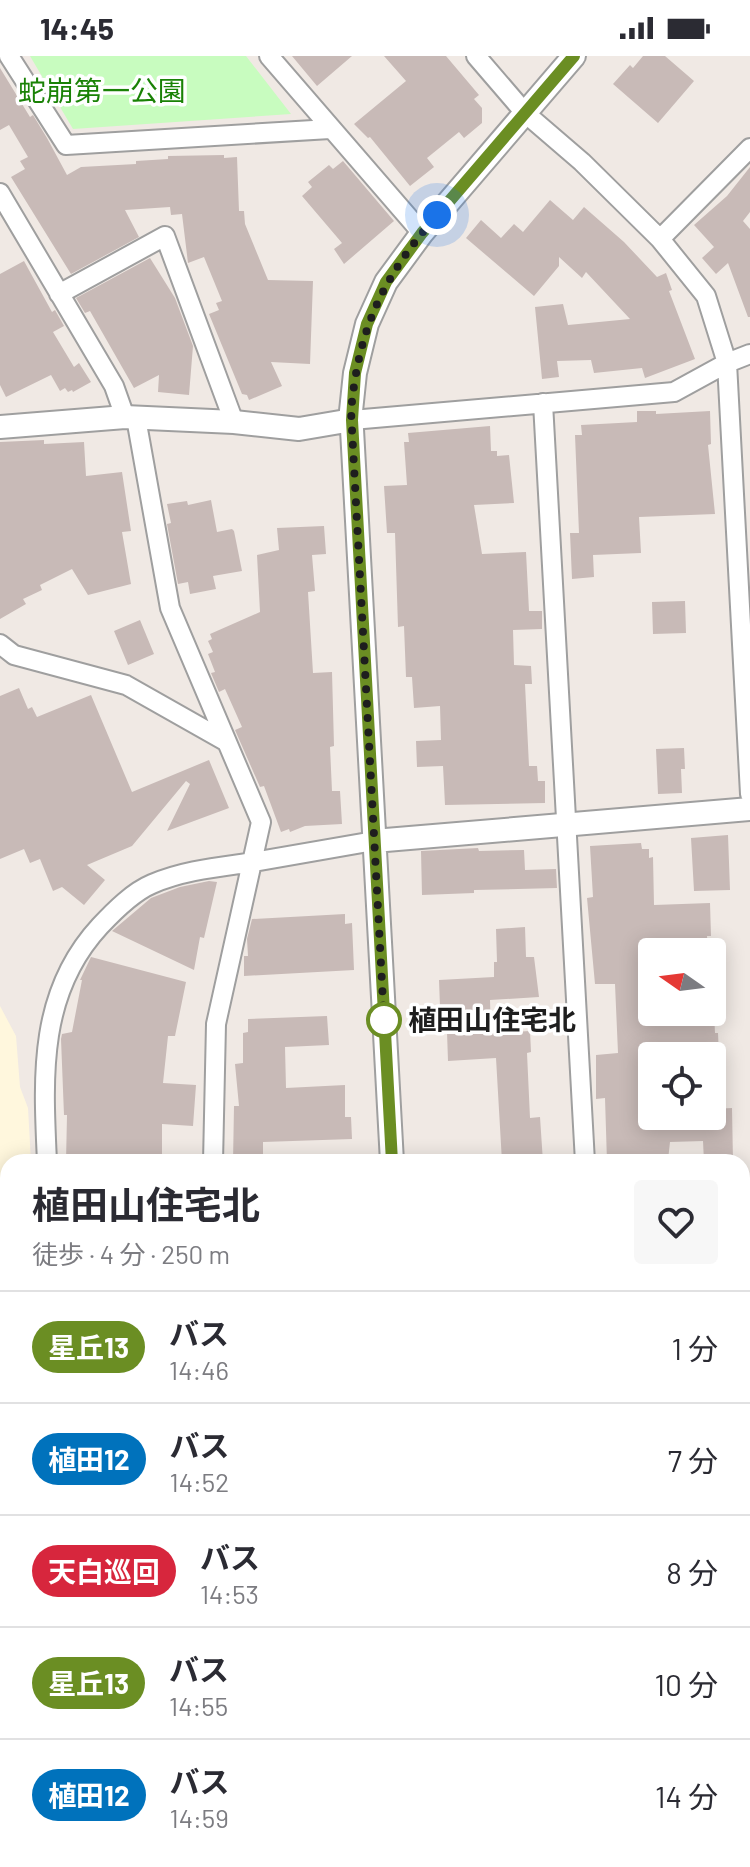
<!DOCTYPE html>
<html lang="ja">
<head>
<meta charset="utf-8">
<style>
	:root { --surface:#fff; --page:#f7f7f7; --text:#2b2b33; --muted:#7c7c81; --line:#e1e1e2 }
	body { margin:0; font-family:Barlow,"Noto Sans JP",sans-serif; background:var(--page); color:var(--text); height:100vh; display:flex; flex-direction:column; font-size:30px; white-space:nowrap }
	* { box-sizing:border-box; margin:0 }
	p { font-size:26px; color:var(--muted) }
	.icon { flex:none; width:44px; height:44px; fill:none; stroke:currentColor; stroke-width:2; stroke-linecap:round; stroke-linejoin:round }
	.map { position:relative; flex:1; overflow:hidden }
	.drawer { position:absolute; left:0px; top:1098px; width:750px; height:714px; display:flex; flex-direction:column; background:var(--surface); border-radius:24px 24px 0 0; box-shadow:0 4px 20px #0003 }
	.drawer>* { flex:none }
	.badge { padding:0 16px; border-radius:26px; font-size:28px; line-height:52px }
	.needle { width:52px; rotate:284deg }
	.fabs { position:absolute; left:638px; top:882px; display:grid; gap:16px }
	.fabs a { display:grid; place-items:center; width:88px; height:88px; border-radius:8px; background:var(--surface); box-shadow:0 4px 20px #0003; font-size:40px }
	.you { position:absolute; width:40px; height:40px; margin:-20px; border:6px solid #fff; border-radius:50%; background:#1a73e8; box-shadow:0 0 0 12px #1a73e833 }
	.map>.badge { position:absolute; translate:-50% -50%; box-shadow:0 0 0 4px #fff }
	.round { display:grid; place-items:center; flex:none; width:84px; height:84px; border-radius:8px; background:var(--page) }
	.summary { display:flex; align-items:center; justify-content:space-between; height:136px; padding:0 32px }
	h1 { font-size:38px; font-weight:700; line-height:60px }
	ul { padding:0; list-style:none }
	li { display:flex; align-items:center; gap:24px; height:112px; padding:0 32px; border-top:2px solid var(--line) }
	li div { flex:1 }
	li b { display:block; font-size:30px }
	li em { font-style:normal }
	li .badge { min-width:88px; font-weight:700; text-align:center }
	.status { display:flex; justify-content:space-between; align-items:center; height:56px; padding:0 40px; background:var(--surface); direction:ltr }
	.status svg { height:22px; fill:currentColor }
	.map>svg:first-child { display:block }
	.education { fill:#fff7dd }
	.park { fill:#c8fcbf }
	.building { fill:#c8bab7 }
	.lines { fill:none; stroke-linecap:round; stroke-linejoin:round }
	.minor-casing { stroke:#9f9f9f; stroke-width:22 }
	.tertiary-casing { stroke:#9f9f9f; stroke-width:26 }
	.minor { stroke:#fff; stroke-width:18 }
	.tertiary { stroke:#fff; stroke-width:22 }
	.line-casing { stroke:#fff; stroke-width:18 }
	.line { stroke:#6b8e23; stroke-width:12 }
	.walk { stroke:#1e1e1e; stroke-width:8; stroke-dasharray:0 14.4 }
	.stop-dot { fill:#fff; stroke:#6b8e23; stroke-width:4 }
	.labels { text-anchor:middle; stroke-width:7; stroke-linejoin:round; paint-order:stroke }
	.park-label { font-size:28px; fill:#1a8206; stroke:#fff }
	.stop-label { font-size:28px; font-weight:bold; fill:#1e1e1e; stroke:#fff; text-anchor:start }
</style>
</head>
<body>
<div class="status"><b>14:45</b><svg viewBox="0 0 49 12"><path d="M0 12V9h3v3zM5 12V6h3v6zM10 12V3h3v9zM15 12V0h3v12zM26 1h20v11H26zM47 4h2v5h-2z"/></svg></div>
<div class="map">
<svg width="750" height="1811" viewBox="0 0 750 1811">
	<rect width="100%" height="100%" fill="#f0e9e4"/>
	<path class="education" d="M0,950l16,30 4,51 8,21 3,54h-23v106l-8,4z"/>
	<path class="park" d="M30,0h216l45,58 -218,15z
		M8,1249v215l-7,10 -1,-220z"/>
	<path class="building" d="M292,0h60l-35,30z
		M384,0h62l33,39 -5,4 8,9v15l-18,15 -5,-6 -32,26 7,9 -24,19 -40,-49 -2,1 -14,-14 52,-43z
		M643,0h22l29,25 -36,42 -45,-39 17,-19 3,3z
		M0,12l30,49 3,-2 14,23 20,37 14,-8 55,-3v-3l32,-2v-3l56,-1v3l13,-1 2,54h5l1,13 23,56 45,1 -3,83 -39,-2 11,24 -33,14 -2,-5 -5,-1 -33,-80 10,-4 -3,-7 6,-2 -18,-44 -16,6 -6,-49 -11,1 -1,-8 -45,3 14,27 -68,37 -60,-97 14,-8 -5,-8 8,-4 -19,-32 -9,5z
		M343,105l51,60 -50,43 -10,-15 8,-6 -40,-47 10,-9 -4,-5 21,-17 4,4z
		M750,111v45l-7,9 7,8v88h-2l-20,-54 -12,11 -14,-16 12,-11 -20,-22 33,-29z
		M550,144l23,20 11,-13 40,35 33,35 9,-4 6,17 -3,1 26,68 -50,19 -3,-10 -48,5 -3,-13 -34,1 2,16 -17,2 -7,-72 28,-3 5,21 62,-6 -44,-47 -4,6 -23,-21v9l-25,30 -68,-58 15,-18 20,18 13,-14 9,8z
		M150,202l25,40 18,48 -4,49 -31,-3 1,-17 -25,13 -44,-77 -5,2 -9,-15z
		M24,205l28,51 3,-2 9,16 -11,6 21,35 5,-4 12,19 -18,10 -1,-2 -4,2 -3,-4 -5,3 -9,-16 -45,22 -6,-12v-111z
		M637,355h19v3l54,-3 1,33 -3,1 7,69 -76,3 2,36 -48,2 1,22 -22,2 -2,-46h9l-4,-98h7l-1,-10 56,-3z
		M490,370l1,25h6v5l12,-1 5,48 -40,2 8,49 44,-2 3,59h13v18l-29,1 1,35 17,1 1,18h-7l4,82h8l1,15h7v22l-100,2 -2,-39 -26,1 -1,-26 25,-1 -1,-34 -26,2 -2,-31h-6l-2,-51 -6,1 -3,-94h-8l-3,-47 23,-1 -3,-43h5l-1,-9z
		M44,384v4l40,-2 2,34 36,-4 9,59 -9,1 9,52 -43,11 -16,-26 -32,16 2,5 -19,9 3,5 -26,15v-177z
		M211,444l6,32 15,-3 2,2 8,40 -29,5 3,13 -26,5 -2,-12 -10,2 -11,-60 4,-1 -4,-19 20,-3 1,4z
		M324,470l2,28 -14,1 3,36 -7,1 5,81 19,-1 2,74 -4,1 2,44h8l2,33 -37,2 -15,6 -1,-3 -8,3 -17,-46 -4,1 -25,-57 7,-3 -17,-38 -6,3 -8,-19 4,-1 -7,-18 5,-2 -5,-11 4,-2 -2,-5 50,-22 -3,-57 22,-5 -2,-22z
		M685,545l1,32 -33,1 -1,-32z
		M140,564l14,34 -26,11 -14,-34z
		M19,632l9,21 4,-2 5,10 54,-22 41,97 77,-32 20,48 -62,23 23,-47 -4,-3 -54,65 -45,19 18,15 -21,25 -22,-18 -9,4 -13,-32 -10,4 -6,-14 -24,10v-163z
		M684,692l1,21h-4l1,24 -24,1 -2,-45z
		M728,779l2,55 -36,1 -3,-53z
		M641,787l1,6h7v9l4,-1 1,48 56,-2 1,33h-4l1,16h-56v60h62l1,21h3l1,23h-67v60h60v-7l20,-1 1,54h-29l-1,-21 -33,1 -2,18 -61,2 -2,-64 -9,1v-44l22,-2 -3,-69h-20l-8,-86 6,-1 -3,-51z
		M478,792l1,3 45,-1 1,20 31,-1 1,19 -83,2v3l-52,2 -1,-44z
		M209,825l8,1 -13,56 -4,-1 -6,33 -82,-39 39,-33 29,-11z
		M345,858v10l7,-1 2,47 -110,6v-20h4l-1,-17 5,-20z
		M525,871l1,30h8l5,40 -49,3 1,33 39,-2 1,21 -4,1 3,65 10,-1 3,45h-41l-6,-104 -48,3 -1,-29 -6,1 -2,-53 55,-3v-15h3l-1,-33z
		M91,901l95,25 -11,54h-7l-5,47 33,2 -3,41 -31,-2v33h-39v5h-57l1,-47h-3l-3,-76 1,-5 10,-2 10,-52h-2z
		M327,960l2,29 -44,2 1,41 59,-3v32h6l1,22 -89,3v15h-4v5h-26l1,-56h5l-4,-42 8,-1v-30l5,-1v-13z"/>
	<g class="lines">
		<g class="minor-casing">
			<path id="minor" d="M9,0l57,89 264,-16
				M269,0l153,177
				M476,0l49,57 57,49 78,77 46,57 21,67 23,431
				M0,137l114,193 11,31
				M660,183l90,-91
				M59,238l106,-58 69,186
				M543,347l42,759
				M136,362l34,190 91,214 -45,202 -3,138
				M352,364l322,-28 53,-29 23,-9
				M0,588l14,11 112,30 99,56
				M47,1106c-4,-86 -9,-169 53,-236 15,-16 33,-34 52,-42 32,-14 68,-17 102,-22 40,-7 80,-14 120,-21
				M742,1160l8,-1
				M0,1241l8,-5
				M0,1491l8,-6
				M742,1500h8
				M742,1649h8
				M0,1691l8,-6
				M742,1783l8,-1
				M220,1804l5,7
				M646,1804v7
				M337,1811l6,-7
				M509,1811v-7"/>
		</g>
		<g class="tertiary-casing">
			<path id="tertiary" d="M0,371l125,-10 109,5 65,7 53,-9
				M374,785l376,-32
				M392,1106l-41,-751 4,-38 12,-49 19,-42 36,-49 152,-177
				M0,1616l8,4
				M149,1811l10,-7"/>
		</g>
		<use href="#minor" class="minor"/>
		<use href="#tertiary" class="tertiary"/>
	</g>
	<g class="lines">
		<g class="line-casing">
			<path id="line" d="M392,1106l-40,-742 3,-47 12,-49 19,-42 36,-49 152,-177"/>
		</g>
		<use href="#line" class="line"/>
		<path class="walk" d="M384,964l-33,-609c8,-84 31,-132 86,-196"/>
	</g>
	<circle class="stop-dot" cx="384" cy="964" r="16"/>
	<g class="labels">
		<g class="park-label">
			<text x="102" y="45">蛇崩第一公園</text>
		</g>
		<g class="stop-label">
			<text x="408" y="974">植田山住宅北</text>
		</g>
	</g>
</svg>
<div class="fabs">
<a><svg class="needle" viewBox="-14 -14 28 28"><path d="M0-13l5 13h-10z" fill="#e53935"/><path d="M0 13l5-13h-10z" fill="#7c7c81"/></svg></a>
<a><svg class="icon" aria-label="locate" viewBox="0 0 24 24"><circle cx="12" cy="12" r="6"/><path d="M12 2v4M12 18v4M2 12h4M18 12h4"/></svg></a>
</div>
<div class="you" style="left:437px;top:159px"></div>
<section class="drawer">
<div class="summary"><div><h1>植田山住宅北</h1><p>徒歩 · 4 分 · 250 m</p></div><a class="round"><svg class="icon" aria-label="heart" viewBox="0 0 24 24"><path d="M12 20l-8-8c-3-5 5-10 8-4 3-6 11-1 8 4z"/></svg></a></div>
<ul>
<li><span class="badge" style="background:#6b8e23;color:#fff">星丘13</span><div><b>バス</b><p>14:46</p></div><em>1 分</em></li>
<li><span class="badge" style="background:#0072bc;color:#fff">植田12</span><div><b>バス</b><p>14:52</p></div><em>7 分</em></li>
<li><span class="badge" style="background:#d7263d;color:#fff">天白巡回</span><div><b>バス</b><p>14:53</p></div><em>8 分</em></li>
<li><span class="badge" style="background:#6b8e23;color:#fff">星丘13</span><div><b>バス</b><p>14:55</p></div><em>10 分</em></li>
<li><span class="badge" style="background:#0072bc;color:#fff">植田12</span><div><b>バス</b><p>14:59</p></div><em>14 分</em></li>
</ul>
</section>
</div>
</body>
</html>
